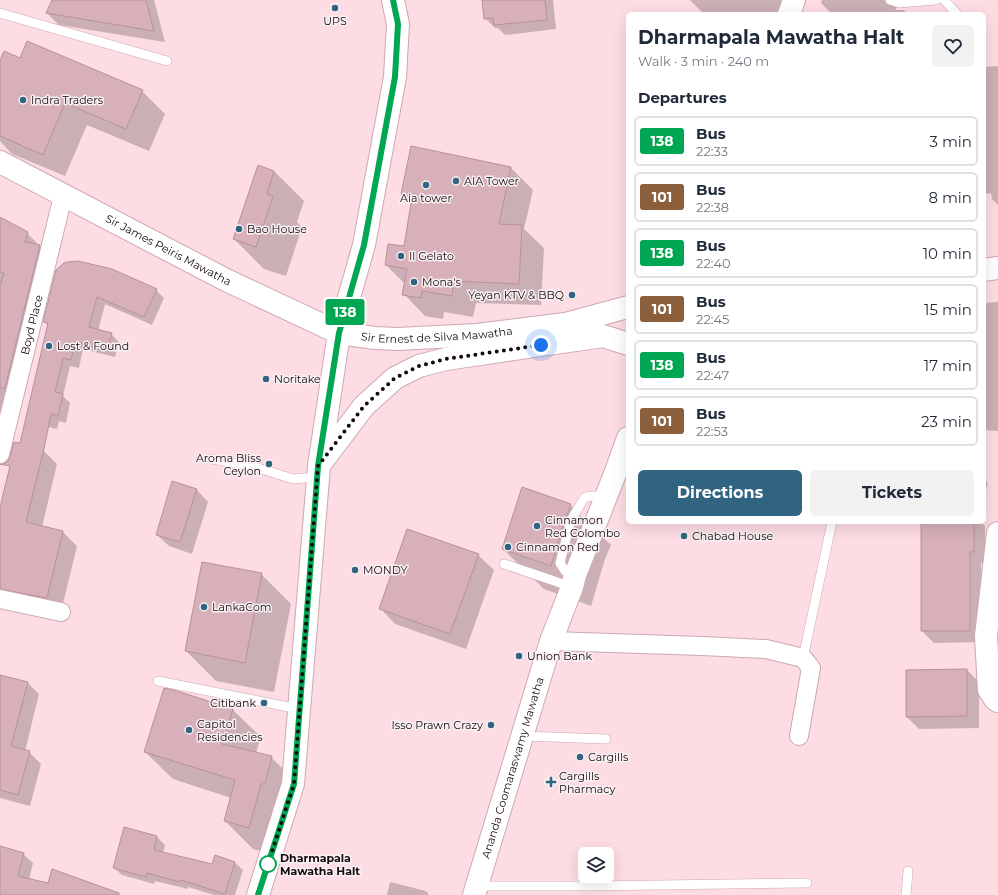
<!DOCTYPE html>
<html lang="en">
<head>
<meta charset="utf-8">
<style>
	:root { --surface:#fff; --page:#f2f2f3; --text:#1f2937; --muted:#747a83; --line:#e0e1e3; --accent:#316481 }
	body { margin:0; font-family:Montserrat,sans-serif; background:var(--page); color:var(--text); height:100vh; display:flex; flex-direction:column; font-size:15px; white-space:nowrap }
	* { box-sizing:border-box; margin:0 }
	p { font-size:13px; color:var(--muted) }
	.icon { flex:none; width:22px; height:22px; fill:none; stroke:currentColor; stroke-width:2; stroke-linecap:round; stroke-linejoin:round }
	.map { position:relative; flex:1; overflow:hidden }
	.sheet { position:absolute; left:626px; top:12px; width:360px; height:512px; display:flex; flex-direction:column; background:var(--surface); border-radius:6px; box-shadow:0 4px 16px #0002 }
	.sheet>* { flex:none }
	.badge { padding:0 8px; border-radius:3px; font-size:14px; line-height:26px }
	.buttons { position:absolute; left:578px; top:847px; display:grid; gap:8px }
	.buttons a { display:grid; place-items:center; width:36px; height:36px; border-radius:6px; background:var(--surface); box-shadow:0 4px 16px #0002; font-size:20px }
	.you { position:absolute; width:20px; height:20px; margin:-10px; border:3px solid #fff; border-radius:50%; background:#1a73e8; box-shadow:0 0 0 6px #1a73e833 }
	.map>.badge { position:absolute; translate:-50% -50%; box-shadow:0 0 0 2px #fff }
	h2 { padding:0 12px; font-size:15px; line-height:36px }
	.round { display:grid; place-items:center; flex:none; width:42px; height:42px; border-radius:6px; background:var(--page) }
	.head { display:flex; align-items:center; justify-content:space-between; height:68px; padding:0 12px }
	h1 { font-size:19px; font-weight:700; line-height:30px }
	.button { display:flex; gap:8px; margin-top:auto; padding:8px 12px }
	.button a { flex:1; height:46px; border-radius:6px; background:var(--accent); color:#fff; font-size:16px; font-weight:700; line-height:46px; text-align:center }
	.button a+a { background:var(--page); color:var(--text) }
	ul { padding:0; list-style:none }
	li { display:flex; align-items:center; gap:12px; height:50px; margin:0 8px 6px; padding:0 4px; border:2px solid var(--line); border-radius:6px }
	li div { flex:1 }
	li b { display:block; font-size:15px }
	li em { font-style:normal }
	li .badge { min-width:44px; font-weight:700; text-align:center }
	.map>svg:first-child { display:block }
	.shadow { fill:#0003 }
	.building { fill:#d7b0b9; stroke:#b7919a }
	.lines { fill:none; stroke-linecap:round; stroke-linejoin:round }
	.lane-casing { stroke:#cea8b0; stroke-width:10 }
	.street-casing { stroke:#cea8b0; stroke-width:20 }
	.secondary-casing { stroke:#cea8b0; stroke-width:24 }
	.highway-casing { stroke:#cea8b0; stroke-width:24 }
	.lane { stroke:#fff; stroke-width:9 }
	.street { stroke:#fff; stroke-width:18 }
	.secondary { stroke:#fff; stroke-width:22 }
	.highway { stroke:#fff; stroke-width:22 }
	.line-casing { stroke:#fff; stroke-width:9 }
	.line { stroke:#00a651; stroke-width:6 }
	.walk { stroke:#15090c; stroke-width:4; stroke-dasharray:0 7.2 }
	.poi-dot { fill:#316481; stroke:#f9f1f3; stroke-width:1.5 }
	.stop-dot { fill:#fff; stroke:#00a651; stroke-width:2 }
	.labels { text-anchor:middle; stroke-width:3; stroke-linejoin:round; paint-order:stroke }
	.poi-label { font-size:11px; fill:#15090c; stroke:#f9f1f3; text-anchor:start }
	.street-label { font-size:11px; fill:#15090c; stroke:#f9f1f3 }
	.stop-label { font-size:11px; font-weight:bold; fill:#15090c; stroke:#f9f1f3; text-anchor:start }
</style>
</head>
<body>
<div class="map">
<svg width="998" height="895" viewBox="0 0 998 895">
	<rect width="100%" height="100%" fill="#fddce3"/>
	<path class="shadow" d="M53,0h101l11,42 -106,-17 -12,-12z
		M483,0h70l3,29 -51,6 -7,-7h-3l-10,-10z
		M690,0h97l3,14h-86z
		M822,0h74l2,6 -3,4h9l4,4h-76l-11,-11z
		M20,59l122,32 23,23 -16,37 -62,-26 -22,51 -53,-22 -12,-13v-78z
		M998,66v139l-6,-6 -1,-6 -7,1v-127z
		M412,147l99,21 22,22 -9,39 20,19 -3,57 -65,-2 -3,14 -29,-5 -1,7 -18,-3 -21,-22 1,-10 -19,-19 18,-18 8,-43 -10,-10z
		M274,171l30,30 -7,21 5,5 -16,49 -22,-7 -30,-30z
		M0,231l27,2 27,27 -54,159z
		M57,271l99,19 8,8 -12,27 -47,-21 -7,27 13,3 8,8 -4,15 -32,-8 -4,19 -9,-2 -7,30 7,7 -4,20 -7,-2 -2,8 -21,-5 13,-98 -5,-4z
		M998,302v129l-14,-1v-127z
		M43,450l14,14 -15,63 21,5 14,14 -16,66 -61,-13v-87z
		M984,479l4,4 -4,14z
		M197,490l11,12 -16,52 -23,-8 -12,-11z
		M570,505l41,40 -6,14 -14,47 -47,-17 -41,-40z
		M922,522h59l4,4v37h-4l1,79 -48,1 -12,-12z
		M478,555l16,15 -28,79 -71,-25 -15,-16z
		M261,574l30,30 -17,88 -58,-11 -30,-30z
		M967,670l12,12v46l-60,1 -12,-12z
		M0,676l28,7 11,11 -14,57 4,1 12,12 -11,42 -30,-8z
		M177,692l56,18 28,27 -5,16 15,4 28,28 -22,70 -24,-6 -28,-28 6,-23 -58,-19 -28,-27z
		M125,828l32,9 8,8 -2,8 50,12 3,-8 19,6 8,7 -8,25h-21l-26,-8v2l-33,-8 -1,3 -32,-9 -8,-7z
		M0,847l23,7 10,9 -4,17 85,15h-114z
		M390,882l36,9 3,4h-42z"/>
	<path class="building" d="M52,0h94l8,31 -108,-18z
		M482,0h63l2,20 -53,5 -1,-7 -9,1z
		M27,41l116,49 -17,39 -61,-26 -22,52 -43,-19v-76l4,-9 16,7z
		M411,146l100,21 -12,57 23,1 -3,59 -65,-3 -2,15 -30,-5 -1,7 -19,-3 5,-26 -22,-4 3,-21 16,2 8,-49 -11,-3z
		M258,165l16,6 -7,23 6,2 -17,51 -23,-8z
		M0,217l28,15 -3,10 15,3 -35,143h-5v-102l4,-13 -4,-1z
		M78,261l34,8 45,20 -13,28 -47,-20 -8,30 23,6 -5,17 -32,-8 -4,18 -8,-2 -8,34 8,2 -5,22 -7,-2 -7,35 -18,73 37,9 -16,67 -47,-9v-82l10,-41 -10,-2h3l5,-3 2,-5 4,-14 6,1 28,-120 -5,-1 13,-52 8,-7 4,-1z
		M172,481l25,8 -17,53 -24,-7z
		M522,487l49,17 -6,15 -14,47 -49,-17z
		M921,522h53v30h-4v79h-49z
		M407,529l72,25 -29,80 -71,-25z
		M202,562l60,11 -17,90 -60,-12z
		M967,669v47l-61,1v-47z
		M0,675l28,7 -17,64 19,5 -12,44 -18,-5z
		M164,688l13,3 56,18 -11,35 50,12 -7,28h-4l-12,44 -25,-7 11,-41 -91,-28z
		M124,827l33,9 -3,14 58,14 3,-9 20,7 -10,32 -44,-14 -1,2 -33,-9 -1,4 -33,-9z
		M0,846l24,7 -6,23 30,7 4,-14 67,24v2h-119z"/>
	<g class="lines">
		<g class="lane-casing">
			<path id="lane" d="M890,0l9,3 37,-3
				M944,0l13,14
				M0,13l167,48
				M212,459l40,7 41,13 24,-2
				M504,564l68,23
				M575,575l-10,-4 -5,-8 11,-43 14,-23 8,-1h13
				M803,658l29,-136
				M158,681l141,28
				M522,736l84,3
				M477,886h113l217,-3
				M906,895l2,-24"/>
		</g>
		<g class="street-casing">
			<g id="street">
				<path id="s1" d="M0,454l63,-258"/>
				<path d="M0,599l61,13"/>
				<path d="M551,641l151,5 64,3 37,9 8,10 -12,68"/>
			</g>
		</g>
		<g class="secondary-casing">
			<path id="secondary" d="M320,464l44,-58 31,-28 24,-12 27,-7 157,-23 25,8
				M998,533l-12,103 3,54 6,9 3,2
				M258,895l35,-111 26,-318 20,-133 25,-88 31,-168 3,-53 -5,-24"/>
		</g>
		<g class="highway-casing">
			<g id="highway">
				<path d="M789,14l5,-14"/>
				<path id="s2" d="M0,162l226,118 113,53 36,5 22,1 80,-4 88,-11 63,-17"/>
				<path d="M984,270l14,-2"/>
				<path id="s3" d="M474,895l77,-254 21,-54 3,-12 40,-101 13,-36"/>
			</g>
		</g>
		<use href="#lane" class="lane"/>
		<use href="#street" class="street"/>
		<use href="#secondary" class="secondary"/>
		<use href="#highway" class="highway"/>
	</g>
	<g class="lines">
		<g class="line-casing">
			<path id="line" d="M258,895l36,-111 24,-318 21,-133 25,-88 31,-168 3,-53 -5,-24"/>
		</g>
		<use href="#line" class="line"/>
		<path class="walk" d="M268,864l26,-80 24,-318 46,-60 31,-28 24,-12 27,-7 95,-14"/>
	</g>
	<g class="poi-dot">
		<circle cx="335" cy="8" r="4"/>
		<circle cx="23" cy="100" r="4"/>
		<circle cx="456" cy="181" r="4"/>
		<circle cx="426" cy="185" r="4"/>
		<circle cx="239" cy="229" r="4"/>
		<circle cx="401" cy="256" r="4"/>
		<circle cx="414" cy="282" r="4"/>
		<circle cx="572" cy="295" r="4"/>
		<circle cx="49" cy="346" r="4"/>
		<circle cx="266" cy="379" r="4"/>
		<circle cx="269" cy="464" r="4"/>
		<circle cx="537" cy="526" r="4"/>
		<circle cx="684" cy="536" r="4"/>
		<circle cx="508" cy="547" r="4"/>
		<circle cx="355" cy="570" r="4"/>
		<circle cx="204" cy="607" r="4"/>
		<circle cx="519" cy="656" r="4"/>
		<circle cx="264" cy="703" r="4"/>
		<circle cx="491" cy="725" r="4"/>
		<circle cx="189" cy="730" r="4"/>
		<circle cx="580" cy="757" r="4"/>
		<path d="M549 776h4v4h4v4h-4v4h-4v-4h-4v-4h4z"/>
	</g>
	<circle class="stop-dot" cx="268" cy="864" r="8"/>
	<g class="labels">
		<g class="poi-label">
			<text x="335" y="25" text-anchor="middle">UPS</text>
			<text x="31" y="104">Indra Traders</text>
			<text x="464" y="185">AIA Tower</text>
			<text x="426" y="202" text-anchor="middle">Aia tower</text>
			<text x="247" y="233">Bao House</text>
			<text x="409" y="260">Il Gelato</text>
			<text x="422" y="286">Mona's</text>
			<text x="564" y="299" text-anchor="end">Yeyan KTV &amp; BBQ</text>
			<text x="57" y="350">Lost &amp; Found</text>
			<text x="274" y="383">Noritake</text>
			<text x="261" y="462" text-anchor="end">Aroma Bliss<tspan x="261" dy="13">Ceylon</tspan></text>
			<text x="545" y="524">Cinnamon<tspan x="545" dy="13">Red Colombo</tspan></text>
			<text x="692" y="540">Chabad House</text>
			<text x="516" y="551">Cinnamon Red</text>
			<text x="363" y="574">MONDY</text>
			<text x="212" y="611">LankaCom</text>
			<text x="527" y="660">Union Bank</text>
			<text x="256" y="707" text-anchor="end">Citibank</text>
			<text x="197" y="728">Capitol<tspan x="197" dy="13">Residencies</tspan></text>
			<text x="483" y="729" text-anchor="end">Isso Prawn Crazy</text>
			<text x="588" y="761">Cargills</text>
			<text x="559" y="780">Cargills<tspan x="559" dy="13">Pharmacy</tspan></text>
		</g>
		<g class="street-label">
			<text dy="4" stroke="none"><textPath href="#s2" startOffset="190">Sir James Peiris Mawatha</textPath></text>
			<text dy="4" stroke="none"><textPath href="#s1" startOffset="133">Boyd Place</textPath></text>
			<text dy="4" stroke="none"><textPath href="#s2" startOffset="478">Sir Ernest de Silva Mawatha</textPath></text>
			<text dy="4" stroke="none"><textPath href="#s3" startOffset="133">Ananda Coomaraswamy Mawatha</textPath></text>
		</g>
		<g class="stop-label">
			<text x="280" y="862">Dharmapala<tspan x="280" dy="13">Mawatha Halt</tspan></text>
		</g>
	</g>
</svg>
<div class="buttons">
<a><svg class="icon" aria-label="layers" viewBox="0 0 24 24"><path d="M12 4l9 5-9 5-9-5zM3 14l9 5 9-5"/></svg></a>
</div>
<div class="you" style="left:541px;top:345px"></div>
<b class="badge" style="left:345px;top:312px;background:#00a651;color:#fff">138</b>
<section class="sheet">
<div class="head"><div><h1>Dharmapala Mawatha Halt</h1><p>Walk · 3 min · 240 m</p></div><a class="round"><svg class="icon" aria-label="heart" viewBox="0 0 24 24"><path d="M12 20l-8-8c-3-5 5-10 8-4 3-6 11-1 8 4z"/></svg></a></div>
<h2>Departures</h2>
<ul>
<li><span class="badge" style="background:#00a651;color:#fff">138</span><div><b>Bus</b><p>22:33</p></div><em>3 min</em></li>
<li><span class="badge" style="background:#8b5e3c;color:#fff">101</span><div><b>Bus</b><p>22:38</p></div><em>8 min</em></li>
<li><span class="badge" style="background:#00a651;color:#fff">138</span><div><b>Bus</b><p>22:40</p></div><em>10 min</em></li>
<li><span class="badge" style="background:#8b5e3c;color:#fff">101</span><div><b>Bus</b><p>22:45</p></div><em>15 min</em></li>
<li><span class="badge" style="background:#00a651;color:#fff">138</span><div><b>Bus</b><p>22:47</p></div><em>17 min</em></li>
<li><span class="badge" style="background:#8b5e3c;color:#fff">101</span><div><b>Bus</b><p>22:53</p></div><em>23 min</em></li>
</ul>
<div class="button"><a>Directions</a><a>Tickets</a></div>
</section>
</div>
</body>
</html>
